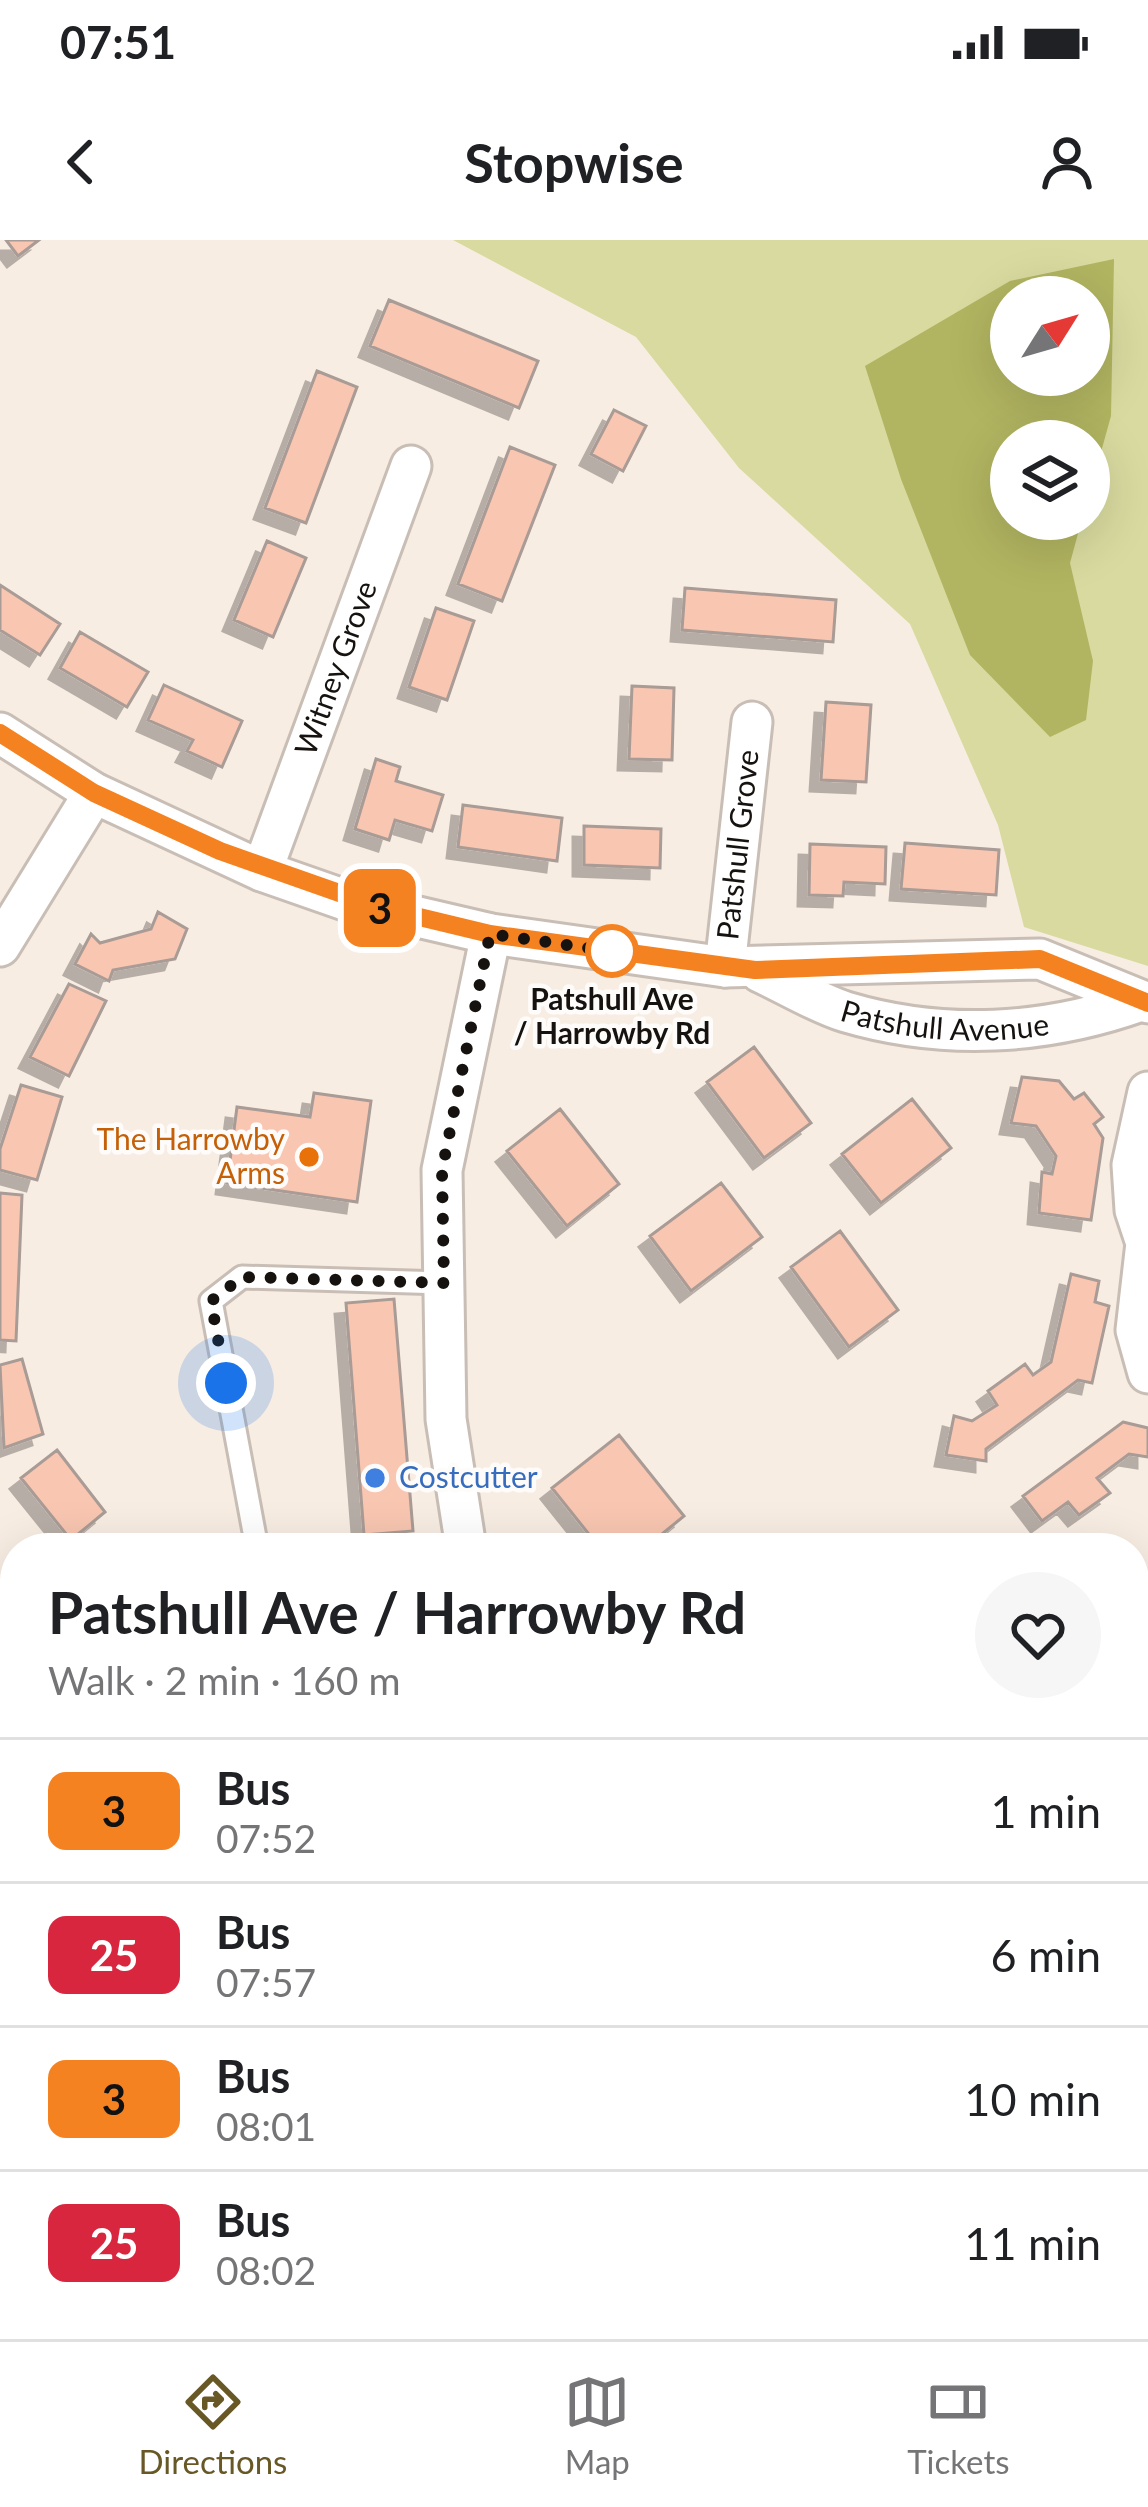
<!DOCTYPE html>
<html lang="en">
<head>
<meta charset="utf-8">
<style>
	:root { --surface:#fff; --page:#f6f6f6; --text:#202124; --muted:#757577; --line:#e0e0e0; --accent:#675825 }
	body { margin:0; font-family:Lato,sans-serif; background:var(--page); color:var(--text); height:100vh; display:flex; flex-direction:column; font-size:45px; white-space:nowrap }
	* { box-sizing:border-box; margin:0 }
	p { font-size:39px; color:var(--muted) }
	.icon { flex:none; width:66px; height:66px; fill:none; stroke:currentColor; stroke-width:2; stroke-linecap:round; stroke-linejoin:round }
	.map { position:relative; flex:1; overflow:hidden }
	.panel { position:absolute; left:0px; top:1293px; width:1149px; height:807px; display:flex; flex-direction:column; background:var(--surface); border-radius:48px 48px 0 0; box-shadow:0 12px 48px #0002 }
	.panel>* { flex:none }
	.badge { padding:0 24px; border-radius:18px; font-size:42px; line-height:78px }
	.needle { width:78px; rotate:53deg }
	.controls { position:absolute; left:990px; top:36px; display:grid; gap:24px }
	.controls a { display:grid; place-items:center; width:120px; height:120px; border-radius:50%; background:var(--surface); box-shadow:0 12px 48px #0002; font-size:60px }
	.you { position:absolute; width:60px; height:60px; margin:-30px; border:9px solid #fff; border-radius:50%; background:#1a73e8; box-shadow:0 0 0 18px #1a73e833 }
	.map>.badge { position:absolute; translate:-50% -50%; box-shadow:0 0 0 6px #fff }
	.round { display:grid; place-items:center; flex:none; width:126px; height:126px; border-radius:63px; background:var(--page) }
	.overview { display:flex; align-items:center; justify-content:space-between; height:204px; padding:0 48px }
	h1 { font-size:57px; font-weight:700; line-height:90px }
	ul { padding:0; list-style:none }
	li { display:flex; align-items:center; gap:36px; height:144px; padding:0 48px; border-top:3px solid var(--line) }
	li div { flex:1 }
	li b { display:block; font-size:45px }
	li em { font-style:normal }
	li .badge { min-width:132px; font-weight:700; text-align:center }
	.status { display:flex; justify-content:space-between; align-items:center; height:84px; padding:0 60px; background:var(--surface); direction:ltr }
	.status svg { height:33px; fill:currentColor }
	header { display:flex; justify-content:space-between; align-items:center; height:156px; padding:0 48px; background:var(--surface); font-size:54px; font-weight:700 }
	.menu { display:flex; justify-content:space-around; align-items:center; height:168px; border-top:3px solid var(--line); background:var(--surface); font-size:33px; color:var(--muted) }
	.menu a { display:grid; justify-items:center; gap:6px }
	.menu .current { color:var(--accent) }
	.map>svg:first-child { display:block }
	.green { fill:#d8da9f; fill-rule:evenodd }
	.forest { fill:#b1b460; fill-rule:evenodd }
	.building { fill:#f8c6b1; stroke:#a99b95; stroke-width:3; filter:url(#shadow) }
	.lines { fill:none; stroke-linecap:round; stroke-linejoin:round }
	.service-casing { stroke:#c9beb5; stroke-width:27 }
	.minor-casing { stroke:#c9beb5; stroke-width:45 }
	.service { stroke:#fff; stroke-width:21 }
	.minor { stroke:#fff; stroke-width:39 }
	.line-casing { stroke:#fff; stroke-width:27 }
	.line { stroke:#f58220; stroke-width:18 }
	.walk { stroke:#16120f; stroke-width:12; stroke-dasharray:0 21.6 }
	.stop-dot { fill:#fff; stroke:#f58220; stroke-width:6 }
	.food-dot { fill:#e8710a; stroke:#fefcfa; stroke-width:4.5 }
	.shop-dot { fill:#3f7fe0; stroke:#fefcfa; stroke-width:4.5 }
	.labels { text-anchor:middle; stroke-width:9; stroke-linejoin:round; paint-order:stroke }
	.street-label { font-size:30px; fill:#16120f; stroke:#fefcfa }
	.stop-label { font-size:30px; font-weight:bold; fill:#16120f; stroke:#fefcfa }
	.food-label { font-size:30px; fill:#c56008; stroke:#fefcfa; text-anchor:end }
	.shop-label { font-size:30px; fill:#366cbe; stroke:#fefcfa; text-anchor:start }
</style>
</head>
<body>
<div class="status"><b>07:51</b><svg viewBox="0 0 49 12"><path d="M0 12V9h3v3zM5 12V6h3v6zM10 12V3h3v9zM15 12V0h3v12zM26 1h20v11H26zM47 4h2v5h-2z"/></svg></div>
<header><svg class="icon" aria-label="back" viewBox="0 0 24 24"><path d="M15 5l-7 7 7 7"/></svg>Stopwise<svg class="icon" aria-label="person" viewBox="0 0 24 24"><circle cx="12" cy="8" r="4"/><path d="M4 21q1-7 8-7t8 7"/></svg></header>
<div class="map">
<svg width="1148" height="2099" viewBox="0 0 1148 2099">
	<defs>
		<filter id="shadow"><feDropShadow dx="-11" dy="11" stdDeviation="0" flood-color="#0004"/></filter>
	</defs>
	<rect width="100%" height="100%" fill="#f8ede3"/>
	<path class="green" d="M453,0h695v726l-124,-39 -26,-102 -88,-201 -171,-156 -103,-131zM1011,57h78v78h-78zM1011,201h78v78h-78z"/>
	<path class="forest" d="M1114,19l-3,157 -22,79v-54h-78v78h71l-12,44 23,98 -7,59 -36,17 -80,-82 -69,-176 -36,-113 145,-85zM1011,57h78v78h-78z"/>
	<path class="building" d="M6,0h33l-21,16z
		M389,60l149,61 -19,47 -149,-62z
		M317,131l40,16 -51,136 -41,-15z
		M614,170l32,16 -23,45 -32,-17z
		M510,207l45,18 -53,136 -44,-17z
		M267,301l39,17 -33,79 -39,-17z
		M0,345l60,39 -20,31 -40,-25z
		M685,348l151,12 -3,42 -151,-12z
		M436,368l38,13 -27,79 -38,-13z
		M80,392l68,40 -21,35 -67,-39z
		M164,445l78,36 -20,46 -35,-16 6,-11 -45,-20z
		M632,446l42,2 -2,72 -43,-1z
		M826,462l45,3 -5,77 -45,-2z
		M376,519l24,8 -4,14 47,14 -11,36 -37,-11 -6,20 -34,-11z
		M463,565l99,13 -5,43 -99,-14z
		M584,586l77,3 -1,39 -76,-3z
		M905,603l94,7 -3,45 -95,-6z
		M810,604l76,3 -1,37 -41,-2 -1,14 -34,-1z
		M158,672l29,17 -12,30 -62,11 -4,11 -34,-17 16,-30 9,9 51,-14z
		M69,744l37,17 -37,75 -39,-19z
		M754,807l57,76 -47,35 -57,-76z
		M1022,837l37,4 15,18 10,-6 19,24 -9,7 9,14 -12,82 -52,-7 3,-41 10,2 4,-18 -20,-30 -25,-3z
		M21,845l41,12 -25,83 -37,-10v-21z
		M314,853l57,8 -14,101 -130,-19 10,-76 73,10z
		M912,859l39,49 -70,55 -39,-49z
		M560,869l59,75 -52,42 -60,-75z
		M721,943l41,54 -71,54 -41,-55z
		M0,953l22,2 -6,146 -16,-1z
		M840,991l58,79 -49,37 -58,-80z
		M1071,1034l28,7 -4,21 14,4 -17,77 -14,-3 -92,69v12l-40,-6 8,-39 18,5 25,-16 -9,-14 37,-27 8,11 18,-13z
		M394,1059l19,232 -49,4 -18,-232z
		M22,1119l21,75 -39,14 -4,-83z
		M1123,1182l25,6v29l-19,-3 -32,24 13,15 -31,22 -11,-13 -26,19 -19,-25z
		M619,1195l65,81 -39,32h-45l-48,-60z
		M57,1210l48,62 -34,28 -50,-62z
		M1148,1529v65l-8,20 5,11 -11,5v-94z
		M1148,1639v50l-14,-18v-22z
		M6,1821l9,26v42l-15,5v-71z
		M15,1905v40l-12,-37z
		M57,2085h41l3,14h-41z
		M249,2085h45l1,2 -42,12z
		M591,2085h45l6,14h-45z
		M1036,2085h10l41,14h-55z"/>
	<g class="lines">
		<g class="service-casing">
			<path id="service" d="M257,1308l-46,-247 31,-24 202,6"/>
		</g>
		<g class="minor-casing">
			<g id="minor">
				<path d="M0,493l94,60 168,78 83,29 146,34 234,33 315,-8 108,44"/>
				<path id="s1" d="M262,631l149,-405"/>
				<path d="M0,706l94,-153"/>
				<path id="s2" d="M725,727l27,-245"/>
				<path id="s3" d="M760,732c28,13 57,31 86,40 98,29 200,23 295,-11"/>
				<path d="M1148,852l-16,73 3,45 11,33 -10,87 12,43"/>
				<path d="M466,1308l-20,-129 -4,-249 49,-236"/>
				<path d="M1134,1455l14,-7"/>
				<path d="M0,1502l15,58"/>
				<path d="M1134,1804l14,9"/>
				<path d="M1134,2013l14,-34"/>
				<path d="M177,2085l3,14"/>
				<path d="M698,2085l5,14"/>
			</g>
		</g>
		<use href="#service" class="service"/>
		<use href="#minor" class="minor"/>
	</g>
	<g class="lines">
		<g class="line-casing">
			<path id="line" d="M0,493l94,60 126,58 162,57 108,26 265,36 285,-11 108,44"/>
		</g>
		<use href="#line" class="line"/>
		<path class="walk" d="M226,1143l-15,-82 31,-24 202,6 -2,-113 48,-236 141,20 -19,-3"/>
	</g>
	<circle class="stop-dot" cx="612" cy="711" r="24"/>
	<circle class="food-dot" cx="309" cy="917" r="12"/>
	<circle class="shop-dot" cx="375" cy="1238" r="12"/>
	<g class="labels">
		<g class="street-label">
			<text dy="10" stroke="none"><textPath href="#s1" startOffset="216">Witney Grove</textPath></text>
			<text dy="10" stroke="none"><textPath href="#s2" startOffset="123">Patshull Grove</textPath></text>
			<text dy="10" stroke="none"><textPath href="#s3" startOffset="195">Patshull Avenue</textPath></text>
		</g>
		<g class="stop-label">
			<text x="612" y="770">Patshull Ave<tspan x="612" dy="34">/ Harrowby Rd</tspan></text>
		</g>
		<g class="food-label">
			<text x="285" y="910">The Harrowby<tspan x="285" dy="34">Arms</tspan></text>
		</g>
		<g class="shop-label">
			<text x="399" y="1248">Costcutter</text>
		</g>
	</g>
</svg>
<div class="controls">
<a><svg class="needle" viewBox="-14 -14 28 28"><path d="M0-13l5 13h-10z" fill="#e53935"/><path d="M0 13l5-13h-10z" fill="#757577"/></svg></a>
<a><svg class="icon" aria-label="layers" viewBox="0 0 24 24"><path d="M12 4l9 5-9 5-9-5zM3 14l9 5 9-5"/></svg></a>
</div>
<div class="you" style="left:226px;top:1143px"></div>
<b class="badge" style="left:380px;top:668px;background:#f58220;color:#111">3</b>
<section class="panel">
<div class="overview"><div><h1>Patshull Ave / Harrowby Rd</h1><p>Walk · 2 min · 160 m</p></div><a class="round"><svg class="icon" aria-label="heart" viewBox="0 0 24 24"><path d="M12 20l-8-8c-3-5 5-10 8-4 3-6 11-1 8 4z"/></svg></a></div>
<ul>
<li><span class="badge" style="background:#f58220;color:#111">3</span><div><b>Bus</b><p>07:52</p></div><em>1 min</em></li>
<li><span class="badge" style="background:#d7263d;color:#fff">25</span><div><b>Bus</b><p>07:57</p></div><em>6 min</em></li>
<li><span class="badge" style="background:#f58220;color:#111">3</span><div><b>Bus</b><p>08:01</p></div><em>10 min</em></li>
<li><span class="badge" style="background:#d7263d;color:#fff">25</span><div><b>Bus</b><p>08:02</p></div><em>11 min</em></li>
</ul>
</section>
</div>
<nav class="menu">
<a class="current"><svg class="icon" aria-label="directions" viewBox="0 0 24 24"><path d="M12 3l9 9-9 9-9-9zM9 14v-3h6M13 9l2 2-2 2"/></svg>Directions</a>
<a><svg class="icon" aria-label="map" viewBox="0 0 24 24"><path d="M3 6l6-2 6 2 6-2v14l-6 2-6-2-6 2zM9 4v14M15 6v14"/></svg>Map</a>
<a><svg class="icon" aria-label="tickets" viewBox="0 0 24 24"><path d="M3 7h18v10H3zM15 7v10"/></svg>Tickets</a>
</nav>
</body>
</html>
